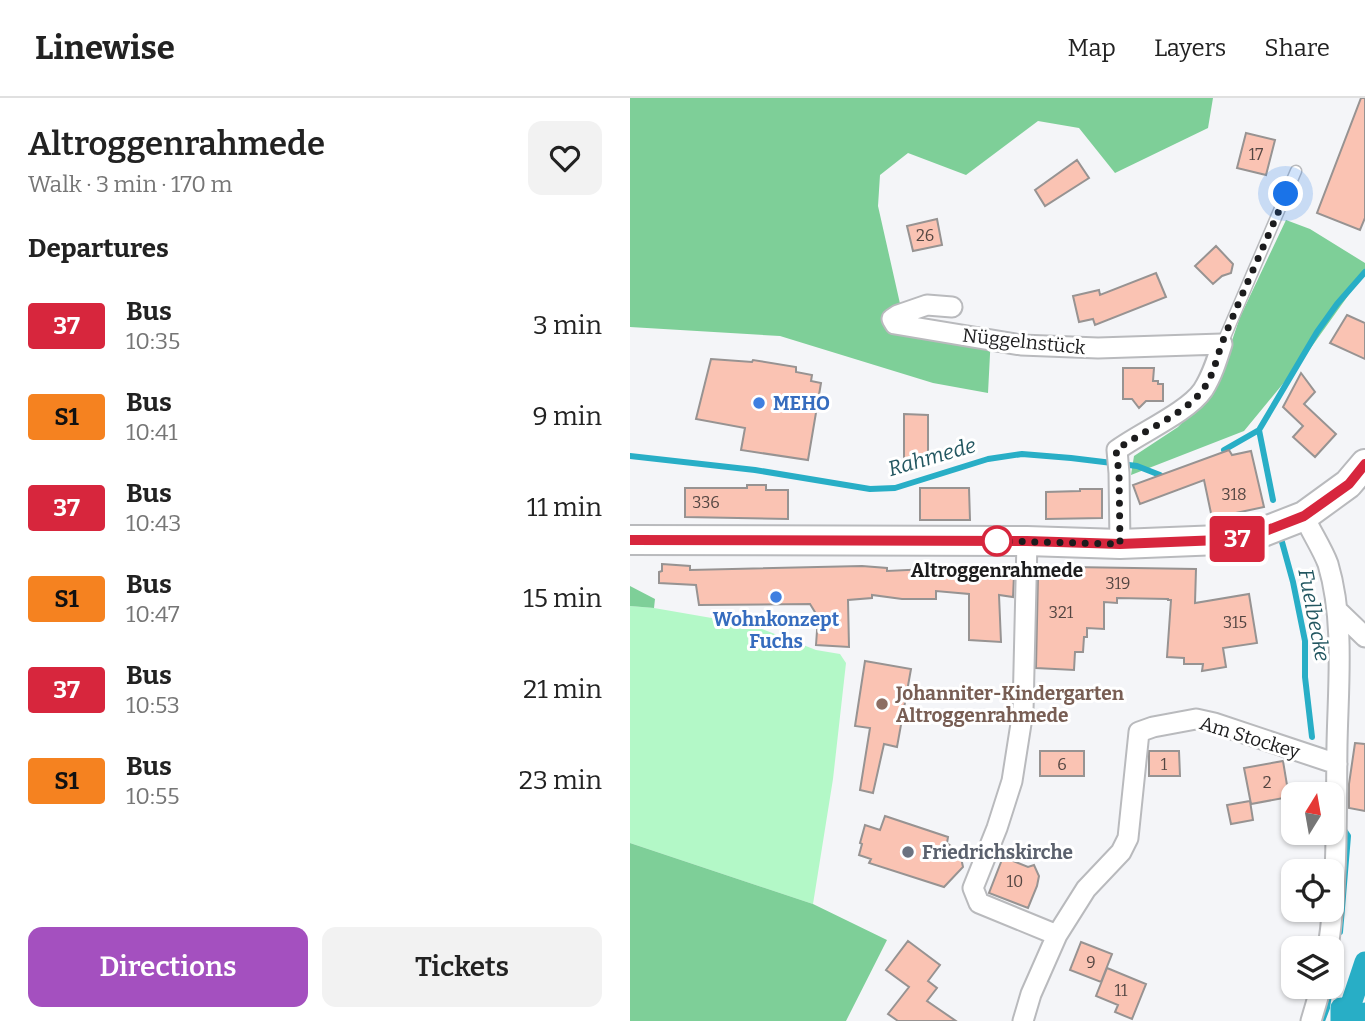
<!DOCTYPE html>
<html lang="en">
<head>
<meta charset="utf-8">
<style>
	:root { --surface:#fff; --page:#f2f2f2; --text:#222; --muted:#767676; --line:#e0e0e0; --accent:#a450bf }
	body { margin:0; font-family:Bitter,serif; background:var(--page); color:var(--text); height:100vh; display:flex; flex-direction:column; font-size:26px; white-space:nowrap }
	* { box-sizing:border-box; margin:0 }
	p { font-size:23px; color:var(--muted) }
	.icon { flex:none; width:38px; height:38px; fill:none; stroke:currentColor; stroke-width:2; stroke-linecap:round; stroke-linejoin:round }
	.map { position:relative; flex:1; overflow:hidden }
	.panel { display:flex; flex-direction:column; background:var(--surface); width:630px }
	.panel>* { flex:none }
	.badge { padding:0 14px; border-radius:5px; font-size:24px; line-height:46px }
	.needle { width:46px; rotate:11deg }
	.buttons { position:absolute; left:651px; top:684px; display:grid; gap:14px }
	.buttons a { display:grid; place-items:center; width:63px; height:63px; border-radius:14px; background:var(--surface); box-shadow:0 2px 5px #0004; font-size:35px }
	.you { position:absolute; width:35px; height:35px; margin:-18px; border:5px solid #fff; border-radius:50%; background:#1a73e8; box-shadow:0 0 0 10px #1a73e833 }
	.map>.badge { position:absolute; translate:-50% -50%; box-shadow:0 0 0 4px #fff }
	h2 { padding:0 28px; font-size:26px; line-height:63px }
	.round { display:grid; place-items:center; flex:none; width:74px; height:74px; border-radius:14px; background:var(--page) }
	.overview { display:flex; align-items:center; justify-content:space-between; height:119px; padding:0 28px }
	h1 { font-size:33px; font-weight:600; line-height:52px }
	.action { display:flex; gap:14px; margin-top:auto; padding:14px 28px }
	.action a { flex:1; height:80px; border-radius:14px; background:var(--accent); color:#fff; font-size:28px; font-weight:600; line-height:80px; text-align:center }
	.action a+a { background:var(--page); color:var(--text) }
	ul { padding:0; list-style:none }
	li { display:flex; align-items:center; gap:21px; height:91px; padding:0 28px }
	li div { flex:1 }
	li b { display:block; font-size:26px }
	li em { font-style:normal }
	li .badge { min-width:77px; font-weight:700; text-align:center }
	header { display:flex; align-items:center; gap:42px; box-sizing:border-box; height:98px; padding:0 35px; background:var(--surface); border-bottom:2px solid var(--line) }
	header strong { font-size:33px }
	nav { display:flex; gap:38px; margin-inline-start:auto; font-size:24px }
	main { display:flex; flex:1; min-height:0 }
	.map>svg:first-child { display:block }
	.green { fill:#b3f8c7 }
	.forest { fill:#7ecf98 }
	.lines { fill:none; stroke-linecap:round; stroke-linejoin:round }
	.stream { stroke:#28aec6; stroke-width:6 }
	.canal { stroke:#28aec6; stroke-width:21 }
	.building { fill:#fac3b3; stroke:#979392; stroke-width:2 }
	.lane-casing { stroke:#b9babd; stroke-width:13 }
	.street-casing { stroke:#b9babd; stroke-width:23 }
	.secondary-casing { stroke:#b9babd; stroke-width:32 }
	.lane { stroke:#fff; stroke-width:10 }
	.street { stroke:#fff; stroke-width:19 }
	.secondary { stroke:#fff; stroke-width:28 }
	.line-casing { stroke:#fff; stroke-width:16 }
	.line { stroke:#d7263d; stroke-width:10 }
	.walk { stroke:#1c1c1d; stroke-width:7; stroke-dasharray:0 12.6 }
	.shop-dot { fill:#3f7fe0; stroke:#fff; stroke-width:2.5 }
	.stop-dot { fill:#fff; stroke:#d7263d; stroke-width:3.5 }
	.education-dot { fill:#8d6e63; stroke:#fff; stroke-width:2.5 }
	.worship-dot { fill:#6b7280; stroke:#fff; stroke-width:2.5 }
	.labels { text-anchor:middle; stroke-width:6; stroke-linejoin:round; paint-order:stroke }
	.number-label { font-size:16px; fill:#544642 }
	.street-label { font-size:19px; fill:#1c1c1d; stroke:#fff }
	.shop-label { font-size:19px; font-weight:bold; fill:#366cbe; stroke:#fff; text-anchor:start }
	.stop-label { font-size:19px; font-weight:bold; fill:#1c1c1d; stroke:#fff }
	.education-label { font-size:19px; font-weight:bold; fill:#785e54; stroke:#fff; text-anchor:start }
	.worship-label { font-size:19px; font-weight:bold; fill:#5b616d; stroke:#fff; text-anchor:start }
	.water-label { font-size:21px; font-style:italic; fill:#225660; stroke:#fff }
</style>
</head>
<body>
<header>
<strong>Linewise</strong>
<nav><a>Map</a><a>Layers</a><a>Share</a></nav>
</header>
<main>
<section class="panel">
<div class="overview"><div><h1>Altroggenrahmede</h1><p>Walk · 3 min · 170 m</p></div><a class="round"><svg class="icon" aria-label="heart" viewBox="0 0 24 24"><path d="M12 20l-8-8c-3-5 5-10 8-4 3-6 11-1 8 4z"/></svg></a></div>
<h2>Departures</h2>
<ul>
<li><span class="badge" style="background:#d7263d;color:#fff">37</span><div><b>Bus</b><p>10:35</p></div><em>3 min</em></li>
<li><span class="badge" style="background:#f58220;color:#111">S1</span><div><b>Bus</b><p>10:41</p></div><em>9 min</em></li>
<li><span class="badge" style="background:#d7263d;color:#fff">37</span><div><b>Bus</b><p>10:43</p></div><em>11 min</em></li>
<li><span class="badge" style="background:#f58220;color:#111">S1</span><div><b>Bus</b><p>10:47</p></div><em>15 min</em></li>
<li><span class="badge" style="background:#d7263d;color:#fff">37</span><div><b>Bus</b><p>10:53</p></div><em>21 min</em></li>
<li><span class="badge" style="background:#f58220;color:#111">S1</span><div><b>Bus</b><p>10:55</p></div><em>23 min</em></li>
</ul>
<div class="action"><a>Directions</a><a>Tickets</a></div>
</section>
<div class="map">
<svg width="735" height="923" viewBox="0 0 735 923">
	<rect width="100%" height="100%" fill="#f4f5f8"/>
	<path class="green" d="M0,508l24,2 98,17 64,25 24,4 6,9 -13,116 -20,125 -183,-61z"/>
	<path class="forest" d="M0,0h583l-5,30 -93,45 -36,-45 -41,-7 -72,54 -58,-22 -28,22 -2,31 23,102 8,10 82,17 -3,58 -55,-10 -153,-47 -150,-9z
		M656,122l24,9 55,34v9l-65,91 -56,68 -113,44 3,-19 44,-29 30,-32 16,-31 16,-47z
		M0,488l25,13 -1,9 -24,-2z
		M0,745l183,61 74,36 -41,81h-216z"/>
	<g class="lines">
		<path class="stream" d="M629,332l14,70
			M594,352l35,-20 58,-98 20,-28 28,-32
			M0,358l125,14 115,19 25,-1 93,-29 34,-5 49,4 66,8 23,9
			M652,444l11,40 12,59v36l7,60
			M710,834l8,-96 -4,-6
			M702,880l5,-32
			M692,923l5,-13 3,-21"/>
		<path class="canal" d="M711,923v-13l8,2 16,-48
			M731,923l4,-8"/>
	</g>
	<path class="building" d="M731,0h4v120l-5,12 -43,-17z
		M616,35l29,7 -9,35 -29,-7z
		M447,62l12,18 -44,28 -10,-16z
		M307,121l5,26 -29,6 -6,-25z
		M586,148l17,18 -2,9 -9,3 -9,8 -18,-18z
		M526,175l10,24 -71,28 -2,-6 -14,3 -6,-26 26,-6 1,5z
		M717,217l18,8v36l-35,-16z
		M81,261l41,3 1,-2 43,7v5l16,3 -1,6 10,2 -13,77 -67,-10 4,-22 -49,-9z
		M493,270h31l-1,13h5v3h5v17h-17l-7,7 -7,-9h-9z
		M671,275l14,19 -11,12 32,30 -21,23 -22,-20 10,-11 -20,-19z
		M274,316l24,1v51l-24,-1z
		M599,352l3,5 19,-4 13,56 -52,11 -8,-38 -64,24 -7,-19z
		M117,387h19v5h22v29l-103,-2v-29h62z
		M290,390h49l1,32h-50z
		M450,391h22v29l-56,1v-27l34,-1z
		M32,466l28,2v4l172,-4 25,2v3l63,-3 55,1v6h9l-1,22 -14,-2 2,47 -32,-2v-46l-33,-3v8h-34l-30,-4v3l-24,2 1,47 -33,-2 2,-28 -8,-13 -111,1 -3,-20 -37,-2v-11l3,-1z
		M441,469l125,2 -1,34 54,-9 8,49 -34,5 3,19 -24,4 1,-7h-19v-6l-17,-1 4,-57h-3v-1l-51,-1v5l-13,-1v27l-17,-1v9h-3l-1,15h-8l-1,18 -38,-2 2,-93h8v-4l25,1z
		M235,563l46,8 -14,78 -13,-3 -11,49 -13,-3 10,-62 -15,-2z
		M725,645l10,1v67l-16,-3v-24z
		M410,653h44v25h-44z
		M519,653h30l1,25h-31z
		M653,663l6,36 -38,7 -7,-36z
		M620,703l3,19 -22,4 -4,-19z
		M255,718l63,21 -1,6 13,10 3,14 -19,20 -75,-24 2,-4 -12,-4 3,-11 -2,-1 5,-18 15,5z
		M373,759l25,10 6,-2 5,11 -2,10 -9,22 -39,-15z
		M278,843l32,24 -12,16 9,7 -10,13 29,20h-58l-10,-7 21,-27 -23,-17z
		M451,844l31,12 -11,28 -31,-12z
		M477,870l39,16 -14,35 -17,-7 3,-7 -22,-9z"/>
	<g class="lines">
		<g class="lane-casing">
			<path id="lane" d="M592,246l74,-173"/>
		</g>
		<g class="street-casing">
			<path id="street" d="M322,209l-25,-2 -29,10 -6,4 3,5 126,21 77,3 124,-4c-5,16 -10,32 -19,46 -15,22 -63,43 -86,60l2,23 1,71
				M674,418c7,16 18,32 24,48 17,57 10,123 9,181 -1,67 1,138 -9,203
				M397,443l-4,170 -11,70 -15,47 -24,60 6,15 78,32
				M707,512l28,27
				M393,923l8,-27 26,-59 29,-46 35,-37 7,-14 11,-106 14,-5 43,-8 18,4 123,41
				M681,923l10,-34"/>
		</g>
		<g class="secondary-casing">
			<path id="secondary" d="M0,442l397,1 93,3 125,-5 59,-23 44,-32 17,-20"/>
		</g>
		<use href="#lane" class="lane"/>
		<use href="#street" class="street"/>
		<use href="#secondary" class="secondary"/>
	</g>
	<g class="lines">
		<g class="line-casing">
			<path id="line" d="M0,442l397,1 93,3 125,-5 59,-23 45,-32 16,-20"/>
		</g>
		<use href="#line" class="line"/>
		<path class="walk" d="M367,443l123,3 -1,-71 -3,-23c25,-18 67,-35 85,-58 12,-14 15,-32 21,-49 20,-50 43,-99 64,-149"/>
	</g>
	<g class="shop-dot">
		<circle cx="129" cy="305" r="7"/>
		<circle cx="146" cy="499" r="7"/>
	</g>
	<circle class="stop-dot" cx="367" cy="443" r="14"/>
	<circle class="education-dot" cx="252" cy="606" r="7"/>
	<circle class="worship-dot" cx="278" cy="754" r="7"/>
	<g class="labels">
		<g class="number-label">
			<text x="626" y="62">17</text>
			<text x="295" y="143">26</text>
			<text x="604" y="402">318</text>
			<text x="76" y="410">336</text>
			<text x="488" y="491">319</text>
			<text x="431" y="520">321</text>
			<text x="605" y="530">315</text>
			<text x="432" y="672">6</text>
			<text x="534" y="672">1</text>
			<text x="637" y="690">2</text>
			<text x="385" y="789">10</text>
			<text x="461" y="870">9</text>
			<text x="491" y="898">11</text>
		</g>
		<g class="street-label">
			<text transform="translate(394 243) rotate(6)" y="7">Nüggelnstück</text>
			<text transform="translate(620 639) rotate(17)" y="7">Am Stockey</text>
		</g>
		<g class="shop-label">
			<text x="143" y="312">MEHO</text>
			<text x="146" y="528" text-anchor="middle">Wohnkonzept<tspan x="146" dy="22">Fuchs</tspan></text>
		</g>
		<g class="stop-label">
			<text x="367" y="479">Altroggenrahmede</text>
		</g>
		<g class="education-label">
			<text x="266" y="602">Johanniter-Kindergarten<tspan x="266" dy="22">Altroggenrahmede</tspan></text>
		</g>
		<g class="worship-label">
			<text x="292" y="761">Friedrichskirche</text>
		</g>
		<g class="water-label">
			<text transform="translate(302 359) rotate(-16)" y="7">Rahmede</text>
			<text transform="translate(684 517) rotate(79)" y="7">Fuelbecke</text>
		</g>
	</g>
</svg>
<div class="buttons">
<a><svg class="needle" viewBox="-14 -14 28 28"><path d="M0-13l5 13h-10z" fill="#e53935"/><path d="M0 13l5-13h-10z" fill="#767676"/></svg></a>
<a><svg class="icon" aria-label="locate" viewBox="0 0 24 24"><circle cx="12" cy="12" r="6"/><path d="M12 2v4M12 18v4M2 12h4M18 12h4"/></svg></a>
<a><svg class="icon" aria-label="layers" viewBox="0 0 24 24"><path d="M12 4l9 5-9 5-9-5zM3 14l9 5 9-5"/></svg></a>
</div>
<div class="you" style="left:656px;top:96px"></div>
<b class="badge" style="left:607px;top:441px;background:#d7263d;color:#fff">37</b>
</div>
</main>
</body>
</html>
